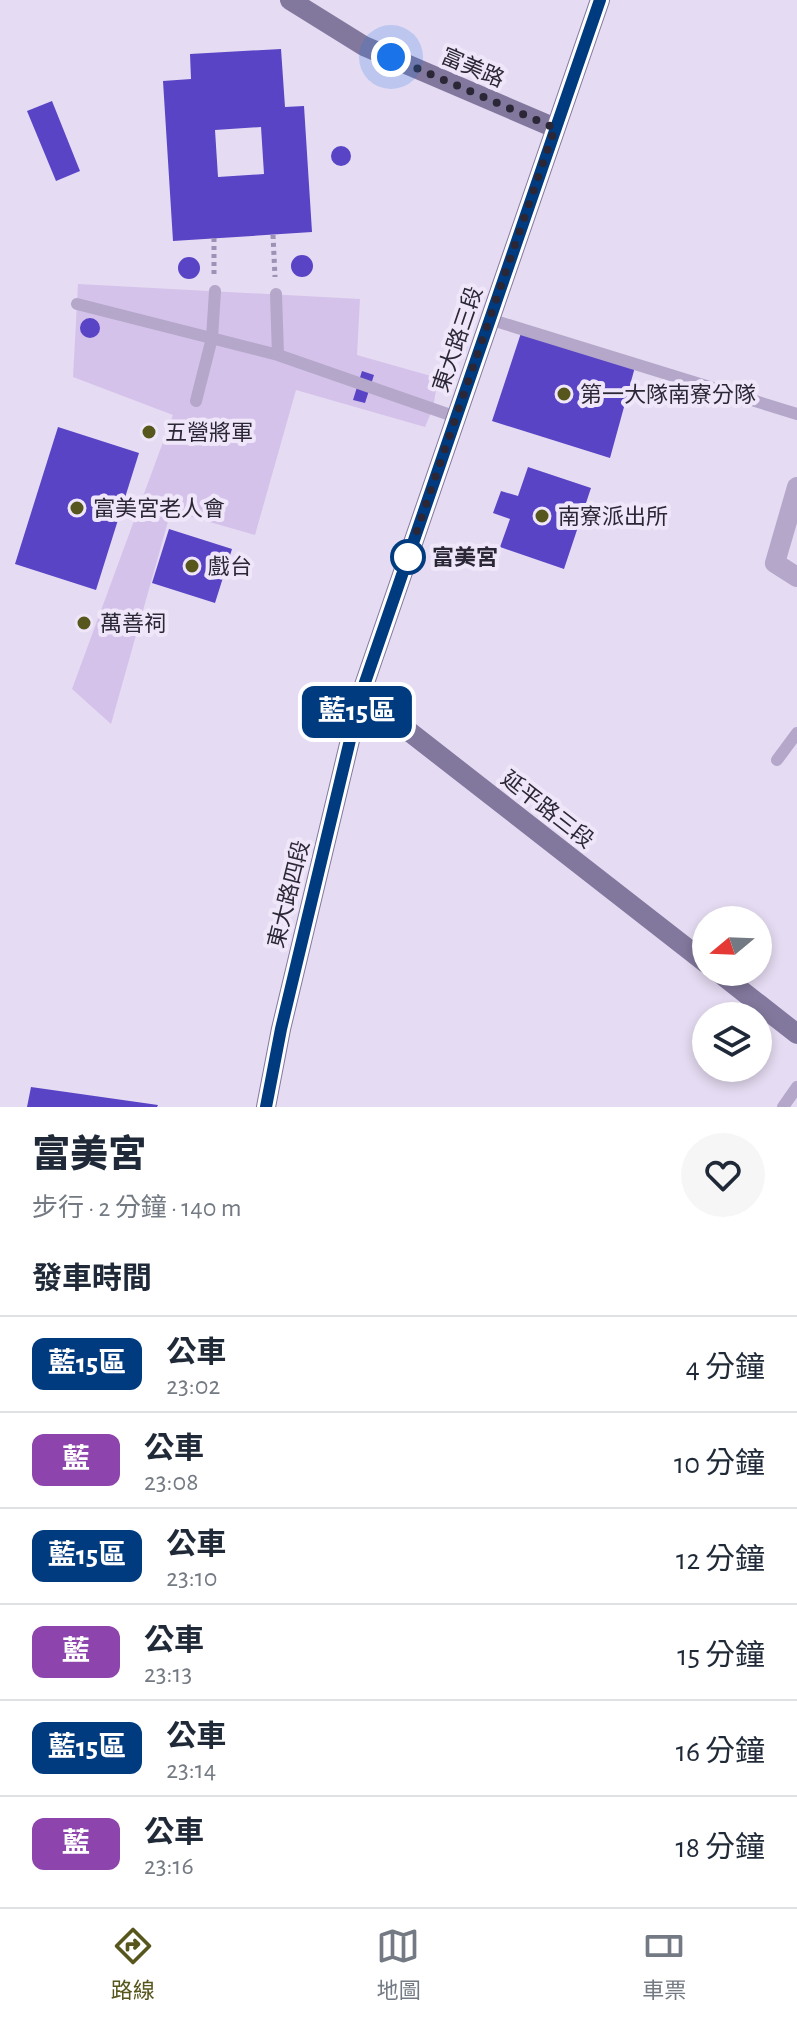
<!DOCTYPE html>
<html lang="zh-TW">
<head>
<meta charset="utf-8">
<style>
	:root { --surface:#fff; --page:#f6f6f7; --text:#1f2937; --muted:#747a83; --line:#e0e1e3; --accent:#57561d }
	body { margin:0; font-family:"Alegreya Sans","Noto Sans TC",sans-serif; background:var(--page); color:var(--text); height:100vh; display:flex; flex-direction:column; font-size:30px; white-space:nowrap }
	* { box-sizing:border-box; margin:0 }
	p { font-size:26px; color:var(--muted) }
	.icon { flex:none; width:44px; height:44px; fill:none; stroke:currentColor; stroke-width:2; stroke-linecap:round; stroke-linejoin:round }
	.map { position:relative; height:1107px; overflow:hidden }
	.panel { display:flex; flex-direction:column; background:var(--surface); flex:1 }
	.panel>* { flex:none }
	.badge { padding:0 16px; border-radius:12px; font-size:28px; line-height:52px }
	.needle { width:52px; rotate:251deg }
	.buttons { position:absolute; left:692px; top:906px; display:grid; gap:16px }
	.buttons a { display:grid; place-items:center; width:80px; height:80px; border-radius:50%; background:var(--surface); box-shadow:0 4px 12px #0003; font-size:40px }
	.you { position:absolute; width:40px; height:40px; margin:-20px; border:6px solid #fff; border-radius:50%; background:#1a73e8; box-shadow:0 0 0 12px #1a73e833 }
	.map>.badge { position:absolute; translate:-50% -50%; box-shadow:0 0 0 4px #fff }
	h2 { padding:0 32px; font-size:30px; line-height:72px }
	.round { display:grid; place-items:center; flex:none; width:84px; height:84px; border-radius:42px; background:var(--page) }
	.head { display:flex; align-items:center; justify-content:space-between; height:136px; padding:0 32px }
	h1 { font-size:38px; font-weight:800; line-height:60px }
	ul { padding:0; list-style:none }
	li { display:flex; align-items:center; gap:24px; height:96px; padding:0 32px; border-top:2px solid var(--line) }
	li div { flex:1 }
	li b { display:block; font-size:30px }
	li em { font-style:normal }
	li .badge { min-width:88px; font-weight:700; text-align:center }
	.menu { display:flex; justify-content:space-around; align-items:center; height:112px; border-top:2px solid var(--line); background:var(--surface); font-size:22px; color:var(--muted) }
	.menu a { display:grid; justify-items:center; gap:4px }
	.menu .on { color:var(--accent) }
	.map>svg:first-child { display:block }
	.plaza { fill:#d5c2ea }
	.building { fill:#5944c6; fill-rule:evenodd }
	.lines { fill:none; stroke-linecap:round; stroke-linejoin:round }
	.path { stroke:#9d91b6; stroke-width:5; stroke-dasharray:4 4; stroke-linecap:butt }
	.lane { stroke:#b4a7ca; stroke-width:12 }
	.street { stroke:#b4a7ca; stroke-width:20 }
	.secondary { stroke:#82789d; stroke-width:20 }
	.line-casing { stroke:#fff; stroke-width:18 }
	.line { stroke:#003b80; stroke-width:12 }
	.walk { stroke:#2b2736; stroke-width:8; stroke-dasharray:0 14.4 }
	.poi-dot { fill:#57561d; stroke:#efe7f9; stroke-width:3 }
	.stop-dot { fill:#fff; stroke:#003b80; stroke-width:4 }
	.labels { text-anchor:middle; stroke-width:8; stroke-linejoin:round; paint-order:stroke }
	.street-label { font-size:22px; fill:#2b2736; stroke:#efe7f9 }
	.poi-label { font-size:22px; fill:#2b2736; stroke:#efe7f9; text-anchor:start }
	.stop-label { font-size:22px; font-weight:bold; fill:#2b2736; stroke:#efe7f9; text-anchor:start }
</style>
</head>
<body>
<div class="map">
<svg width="797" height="1107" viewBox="0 0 797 1107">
	<rect width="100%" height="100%" fill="#e5dbf2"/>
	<path class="plaza" d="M78,284l282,15 -3,56 81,23 -5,30 -8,19 -129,-37 -41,145 -84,-24 -60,213 -39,-35 101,-274 -100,-38z"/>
	<path class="building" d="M281,49l4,58 19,-1 8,126 -139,9 -10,-160 28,-2 -1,-25zM261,127l3,47 -46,3 -3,-47z
		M52,101l28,70 -24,10 -29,-70z
		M331 156a10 10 0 1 1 20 0a10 10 0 1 1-20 0Z
		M291 266a11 11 0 1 1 22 0a11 11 0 1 1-22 0Z
		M178 268a11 11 0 1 1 22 0a11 11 0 1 1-22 0Z
		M80 328a10 10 0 1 1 20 0a10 10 0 1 1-20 0Z
		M521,333l114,34 -25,91 -118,-37z
		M362,371l12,4 -9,28 -12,-3z
		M58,427l81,26 -43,137 -81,-26z
		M528,467l63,21 -27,81 -64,-22 10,-28 -17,-6 8,-22 17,5z
		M169,529l63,20 -17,54 -63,-20z
		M31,1087l127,18 -1,2h-130z"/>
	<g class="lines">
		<path class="path" d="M273,235l2,42
			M214,238v36"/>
		<path class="lane" d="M276,294l2,61
			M77,304l201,51 178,62
			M489,319l308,95
			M196,401l16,-63 3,-47
			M777,760l20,-27
			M783,1107l14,-20"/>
		<path class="street" d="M797,487l-22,76 22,14"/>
		<path class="secondary" d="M290,0l74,46 191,82
			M361,694l345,269
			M718,972l79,62
			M266,1107l15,-78 80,-335 239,-694"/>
	</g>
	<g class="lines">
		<g class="line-casing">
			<path id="line" d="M266,1107l15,-78 80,-335 239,-694"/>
		</g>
		<use href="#line" class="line"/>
		<path class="walk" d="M391,57l164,71 -147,429"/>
	</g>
	<g class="poi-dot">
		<circle cx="564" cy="394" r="8"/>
		<circle cx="149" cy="432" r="8"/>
		<circle cx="77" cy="508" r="8"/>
		<circle cx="542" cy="516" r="8"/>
		<circle cx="192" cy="566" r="8"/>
		<circle cx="84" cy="623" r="8"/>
	</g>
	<circle class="stop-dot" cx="408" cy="557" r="16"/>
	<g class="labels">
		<g class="street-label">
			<text transform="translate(473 67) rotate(23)" y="8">富美路</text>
			<text transform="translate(457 339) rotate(-71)" y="8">東大路三段</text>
			<text transform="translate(548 809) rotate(38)" y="8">延平路三段</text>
			<text transform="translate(288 894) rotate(-76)" y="8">東大路四段</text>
		</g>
		<g class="poi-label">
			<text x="580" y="402">第一大隊南寮分隊</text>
			<text x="165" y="440">五營將軍</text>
			<text x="93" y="516">富美宮老人會</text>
			<text x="558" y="524">南寮派出所</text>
			<text x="208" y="574">戲台</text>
			<text x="100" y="631">萬善祠</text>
		</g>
		<g class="stop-label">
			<text x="432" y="565">富美宮</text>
		</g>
	</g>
</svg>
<div class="buttons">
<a><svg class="needle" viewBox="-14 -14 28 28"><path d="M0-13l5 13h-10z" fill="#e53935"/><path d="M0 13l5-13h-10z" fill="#747a83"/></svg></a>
<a><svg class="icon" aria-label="layers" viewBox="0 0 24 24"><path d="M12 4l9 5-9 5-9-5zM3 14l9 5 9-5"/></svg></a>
</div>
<div class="you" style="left:391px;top:57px"></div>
<b class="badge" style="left:357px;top:712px;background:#003b80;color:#fff">藍15區</b>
</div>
<section class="panel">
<div class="head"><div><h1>富美宮</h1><p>步行 · 2 分鐘 · 140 m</p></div><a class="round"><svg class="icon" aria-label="heart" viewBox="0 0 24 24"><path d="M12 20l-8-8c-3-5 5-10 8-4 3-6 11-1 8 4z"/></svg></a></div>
<h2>發車時間</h2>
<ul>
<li><span class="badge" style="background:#003b80;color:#fff">藍15區</span><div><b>公車</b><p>23:02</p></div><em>4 分鐘</em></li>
<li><span class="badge" style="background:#8e44ad;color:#fff">藍</span><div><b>公車</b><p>23:08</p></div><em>10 分鐘</em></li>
<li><span class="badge" style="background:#003b80;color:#fff">藍15區</span><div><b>公車</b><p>23:10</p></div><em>12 分鐘</em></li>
<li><span class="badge" style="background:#8e44ad;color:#fff">藍</span><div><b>公車</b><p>23:13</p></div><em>15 分鐘</em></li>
<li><span class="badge" style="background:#003b80;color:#fff">藍15區</span><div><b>公車</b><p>23:14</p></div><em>16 分鐘</em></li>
<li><span class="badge" style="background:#8e44ad;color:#fff">藍</span><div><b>公車</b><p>23:16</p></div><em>18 分鐘</em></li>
</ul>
</section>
<nav class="menu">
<a class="on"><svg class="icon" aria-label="directions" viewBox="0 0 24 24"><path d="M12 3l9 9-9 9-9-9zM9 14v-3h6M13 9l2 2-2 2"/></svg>路線</a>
<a><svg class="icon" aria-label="map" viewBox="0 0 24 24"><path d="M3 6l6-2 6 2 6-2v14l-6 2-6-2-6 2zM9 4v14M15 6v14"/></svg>地圖</a>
<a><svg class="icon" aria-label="tickets" viewBox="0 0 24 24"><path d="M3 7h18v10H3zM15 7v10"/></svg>車票</a>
</nav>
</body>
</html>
